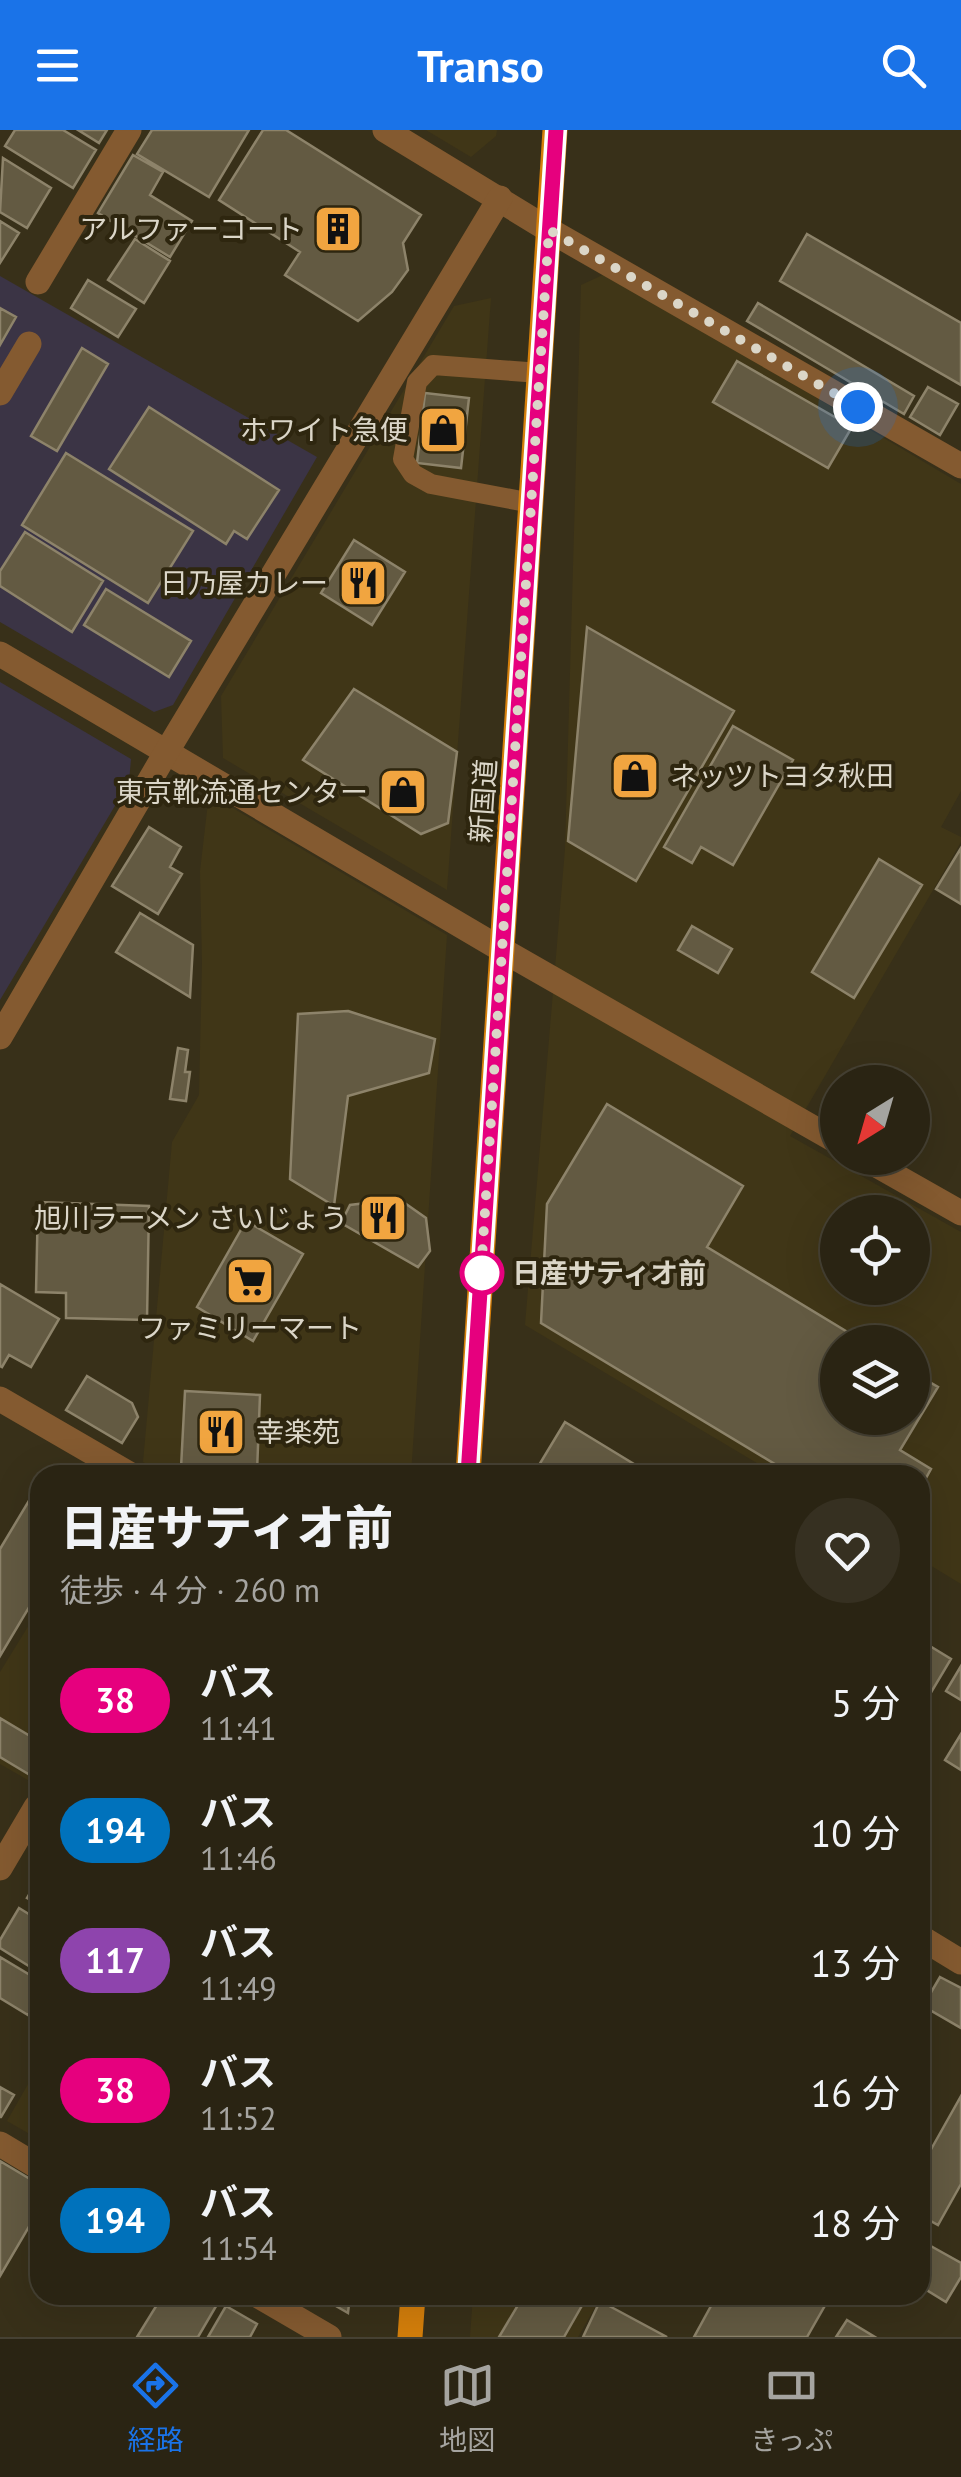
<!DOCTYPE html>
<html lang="ja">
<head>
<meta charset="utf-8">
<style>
	:root { --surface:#2a2413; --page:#363021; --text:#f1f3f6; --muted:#a5a4a0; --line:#464133; --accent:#1a73e8 }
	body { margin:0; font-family:"PT Sans","Noto Sans JP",sans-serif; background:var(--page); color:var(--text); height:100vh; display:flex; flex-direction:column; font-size:38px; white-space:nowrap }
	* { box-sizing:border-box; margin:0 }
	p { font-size:32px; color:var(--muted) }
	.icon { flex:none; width:55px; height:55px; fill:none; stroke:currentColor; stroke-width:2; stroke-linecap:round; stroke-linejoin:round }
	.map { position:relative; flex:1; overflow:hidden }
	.sheet { position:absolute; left:30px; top:1335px; width:900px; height:840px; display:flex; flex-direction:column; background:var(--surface); border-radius:30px; box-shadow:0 10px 40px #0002,0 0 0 2px var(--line) }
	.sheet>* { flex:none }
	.badge { padding:0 20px; border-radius:32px; font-size:35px; line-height:65px }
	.needle { width:65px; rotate:217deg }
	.tools { position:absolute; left:820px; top:935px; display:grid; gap:20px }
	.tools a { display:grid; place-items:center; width:110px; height:110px; border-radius:50%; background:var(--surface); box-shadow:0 10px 40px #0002,0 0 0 2px var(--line); font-size:50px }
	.you { position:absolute; width:50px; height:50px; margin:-25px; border:8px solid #fff; border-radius:50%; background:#1a73e8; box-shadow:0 0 0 15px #1a73e833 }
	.map>.badge { position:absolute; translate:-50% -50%; box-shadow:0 0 0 5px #fff }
	.round { display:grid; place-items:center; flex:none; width:105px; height:105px; border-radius:52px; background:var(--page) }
	.overview { display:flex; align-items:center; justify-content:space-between; height:170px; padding:0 30px }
	h1 { font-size:48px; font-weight:800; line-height:75px }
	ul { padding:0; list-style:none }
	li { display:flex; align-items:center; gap:30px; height:130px; padding:0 30px }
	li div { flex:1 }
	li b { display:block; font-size:38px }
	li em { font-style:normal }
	li .badge { min-width:110px; font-weight:700; text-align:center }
	header { display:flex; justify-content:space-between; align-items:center; height:130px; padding:0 30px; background:var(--accent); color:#fff; font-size:45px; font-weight:800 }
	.menu { display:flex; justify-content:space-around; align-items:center; height:140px; border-top:2px solid var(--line); background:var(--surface); font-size:28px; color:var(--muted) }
	.menu a { display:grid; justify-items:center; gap:5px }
	.menu .on { color:var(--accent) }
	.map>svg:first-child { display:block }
	.built { fill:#403617; fill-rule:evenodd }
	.industrial { fill:#3b3445 }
	.building { fill:#635a42; stroke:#8d836a; stroke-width:2.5 }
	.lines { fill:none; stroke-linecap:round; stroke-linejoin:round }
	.service { stroke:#845a30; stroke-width:20 }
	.minor { stroke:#845a30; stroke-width:25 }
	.tertiary { stroke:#845a30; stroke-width:25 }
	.primary { stroke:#d57f0b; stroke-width:25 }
	.line-casing { stroke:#fff; stroke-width:22 }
	.line { stroke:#e6007e; stroke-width:15 }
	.walk { stroke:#dbd6c8; stroke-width:10; stroke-dasharray:0 18 }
	.stop-dot { fill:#fff; stroke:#e6007e; stroke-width:5 }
	.labels { text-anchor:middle; stroke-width:8; stroke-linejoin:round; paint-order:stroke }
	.poi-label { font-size:28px; fill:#dbd6c8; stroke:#2e260f; text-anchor:end }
	.street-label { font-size:28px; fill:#dbd6c8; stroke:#2e260f }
	.stop-label { font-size:28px; font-weight:bold; fill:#dbd6c8; stroke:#2e260f; text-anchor:start }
</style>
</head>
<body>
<header><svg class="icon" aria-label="menu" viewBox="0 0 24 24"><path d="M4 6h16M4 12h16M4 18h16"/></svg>Transo<svg class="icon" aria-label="search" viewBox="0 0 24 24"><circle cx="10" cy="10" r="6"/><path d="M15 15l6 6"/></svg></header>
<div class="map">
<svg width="961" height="2207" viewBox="0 0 961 2207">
	<rect width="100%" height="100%" fill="#383019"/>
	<path class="built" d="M426,0h71l-1,6 -25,21z
		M607,143l354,211v307l-20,36 20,10v5l-171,294 171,96v352l-41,-25v-84h-143l-252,-150 40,-476 16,-564zM838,1082h74v76h-74zM838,1212h74v76h-74z
		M491,168l-44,592 -224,-132 -2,-62 233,-390z
		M209,664l238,141 -36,540h-246l-22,-13 29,-320 27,-47 3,-132 -2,-92z
		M40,1477v180l-40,-23v-92z
		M40,1933v77l-33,-19z
		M473,2165h129l-24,42h-108z"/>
	<path class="industrial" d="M0,146l317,181 -144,248 -19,7 -154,-90z
		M0,552l131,77 -2,23 -129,218z"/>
	<path class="building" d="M15,0h48l33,20 -23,38 -68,-42z
		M78,0h29l-8,13z
		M152,0h97l-40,67 -72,-43z
		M263,0h23l135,85 -18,28 5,27 -16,22 -34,29 -73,-46 15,-23 -81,-52z
		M133,25l30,17 -13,23 42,26 -22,36 -72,-44z
		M3,28l48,30 -24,40 -27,-16z
		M0,91l19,12 -19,30z
		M807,104l154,89v62l-181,-104z
		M135,109l35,22 -26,42 -36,-23z
		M88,150l48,29 -18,28 -47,-29z
		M758,173l156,93 -10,18 -157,-93z
		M0,178l16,9 -16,28z
		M82,218l26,16 -51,87 -26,-15z
		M737,231l115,66 -24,41 -115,-66z
		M928,257l30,17 -18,31 -30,-18z
		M425,263l44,5 -8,70 -44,-5z
		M149,277l130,83 -32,49 -13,-8 -8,13 -117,-75z
		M66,323l127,78 -45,72 -126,-78z
		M25,402l78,49 -31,51 -72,-46v-15z
		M354,410l51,32 -33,53 -51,-32z
		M106,459l85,52 -22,36 -85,-52z
		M587,497l147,84 -98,170 -68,-40z
		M354,559l103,63 -9,71 -27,11 -118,-74z
		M733,596l60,34 -60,105 -32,-18 -9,16 -28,-16z
		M149,697l32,20 -11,20 12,7 -24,40 -46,-28z
		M961,718v56l-25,-15z
		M879,729l43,26 -68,113 -42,-26z
		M140,783l53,32 -3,52 -74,-45z
		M692,796l40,23 -14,24 -40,-23z
		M348,881l87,28 -6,34 -81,23 -14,110 -44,-27 8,-165z
		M178,918l10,2 -3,22h5l-4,29 -16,-2z
		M607,974l136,82 -36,61 157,95h-26v76h74v-46l26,15 -38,63 31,19 -11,20v-14h-127l-252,-152 6,-119z
		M399,1069l27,19 4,33 -12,16 -77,-44 9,-18z
		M38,1072l111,4 -2,114 -81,-2v-25l-30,-1z
		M246,1091l57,33 -50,87 -56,-34z
		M0,1154l59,35 -28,48 -22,-12 -7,12 -2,-1z
		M87,1246l45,27 6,14 -16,26 -56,-33z
		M185,1261l75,4 -3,77 -76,-4z
		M565,1292l87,53h-119z
		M39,1354l1,105 -40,67v-107z
		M920,1510l31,19 -31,52z
		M961,1536v34l-15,-9z
		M0,1588l40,24v39l-40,-24z
		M961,1604v36l-16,-10z
		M40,1746v29l-13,-7z
		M19,1778l21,13v52l-40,-25v-8z
		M0,1827l40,24v14l-12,20 -28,-17z
		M940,1847l21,11v40l-38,-22z
		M0,1957l14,8 -13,22h-1z
		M961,1966v88l-23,41 -18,-10v-46z
		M0,2031l40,24v23l-40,68z
		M920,2110l41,23v14l-15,25 -26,-16z
		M163,2165h57l2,1 -24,41h-61z
		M317,2165h33l-2,18z
		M524,2165h64l-24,42h-65z
		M717,2165h114l-24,42h-113z
		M600,2171l67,36h-84z
		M226,2176l31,18 -7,13h-42z
		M847,2190l28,17h-39z"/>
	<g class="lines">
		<path class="service" d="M532,373l-101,-19 -18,-10 -10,-15 14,-77 16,-17 107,8"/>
		<path class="minor" d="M385,0l164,100 412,236
			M38,152l91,-152
			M0,263l29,-49
			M0,524l504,297 334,191
			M864,1028l97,55
			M0,1269l131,76
			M0,1738l36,-61
			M920,1807l41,25
			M0,2014l40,24
			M257,2165l72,42"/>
		<path class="tertiary" d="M0,907l167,-286 333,-553"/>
		<path class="primary" d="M468,1345l87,-1345
			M410,2207l3,-42"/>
	</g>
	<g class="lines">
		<g class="line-casing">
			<path id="line" d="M468,1345l88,-1345"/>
		</g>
		<use href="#line" class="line"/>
		<path class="walk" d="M482,1143l-2,15 69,-1058 309,177"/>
	</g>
	<defs>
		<g id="building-square" transform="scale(2.5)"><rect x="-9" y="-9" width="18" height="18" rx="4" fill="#f1a540" stroke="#2e260f"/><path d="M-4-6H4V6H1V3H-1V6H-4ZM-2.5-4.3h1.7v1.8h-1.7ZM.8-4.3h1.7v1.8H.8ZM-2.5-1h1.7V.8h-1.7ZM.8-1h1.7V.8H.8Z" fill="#111"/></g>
		<g id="shop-square" transform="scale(2.5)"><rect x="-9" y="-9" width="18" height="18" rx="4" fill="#f1a540" stroke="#2e260f"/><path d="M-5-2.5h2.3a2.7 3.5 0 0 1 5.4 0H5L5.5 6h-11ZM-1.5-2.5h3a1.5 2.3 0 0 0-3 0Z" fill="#111"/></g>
		<g id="restaurant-square" transform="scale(2.5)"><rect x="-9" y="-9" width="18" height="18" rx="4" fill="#f1a540" stroke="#2e260f"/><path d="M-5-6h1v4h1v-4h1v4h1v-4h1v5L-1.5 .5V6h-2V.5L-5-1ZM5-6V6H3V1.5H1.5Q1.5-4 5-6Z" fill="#111"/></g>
		<g id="supermarket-square" transform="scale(2.5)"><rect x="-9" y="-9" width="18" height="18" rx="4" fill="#f1a540" stroke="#2e260f"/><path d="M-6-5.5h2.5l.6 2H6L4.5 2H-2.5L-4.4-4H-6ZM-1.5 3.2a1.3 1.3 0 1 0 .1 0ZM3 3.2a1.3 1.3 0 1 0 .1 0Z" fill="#111"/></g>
	</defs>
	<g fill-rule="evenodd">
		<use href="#building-square" x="338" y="99"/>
		<use href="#shop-square" x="443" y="300"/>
		<use href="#restaurant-square" x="363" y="453"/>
		<use href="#shop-square" x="635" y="646"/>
		<use href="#shop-square" x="403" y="662"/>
		<use href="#restaurant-square" x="383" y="1088"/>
		<use href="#supermarket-square" x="250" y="1151"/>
		<use href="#restaurant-square" x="221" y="1302"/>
	</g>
	<circle class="stop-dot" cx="482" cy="1143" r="20"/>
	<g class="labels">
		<g class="poi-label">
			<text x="303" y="109">アルファーコート</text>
			<text x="408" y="310">ホワイト急便</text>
			<text x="328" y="463">日乃屋カレー</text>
			<text x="670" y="656" text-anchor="start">ネッツトヨタ秋田</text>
			<text x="368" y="672">東京靴流通センター</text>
			<text x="348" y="1098">旭川ラーメン さいじょう</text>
			<text x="250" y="1208" text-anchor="middle">ファミリーマート</text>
			<text x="256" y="1312" text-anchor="start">幸楽苑</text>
		</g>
		<g class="street-label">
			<text transform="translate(483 671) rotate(-86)" y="10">新国道</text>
		</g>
		<g class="stop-label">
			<text x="512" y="1153">日産サティオ前</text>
		</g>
	</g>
</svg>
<div class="tools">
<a><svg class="needle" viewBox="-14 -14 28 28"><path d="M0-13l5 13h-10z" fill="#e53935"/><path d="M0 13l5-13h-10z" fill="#a5a4a0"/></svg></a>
<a><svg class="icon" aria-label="locate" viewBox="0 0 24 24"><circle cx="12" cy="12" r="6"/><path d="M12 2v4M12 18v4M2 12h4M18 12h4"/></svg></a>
<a><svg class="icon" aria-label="layers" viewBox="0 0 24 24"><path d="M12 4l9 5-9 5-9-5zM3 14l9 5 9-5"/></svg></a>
</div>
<div class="you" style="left:858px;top:277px"></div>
<section class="sheet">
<div class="overview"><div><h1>日産サティオ前</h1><p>徒歩 · 4 分 · 260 m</p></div><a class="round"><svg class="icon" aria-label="heart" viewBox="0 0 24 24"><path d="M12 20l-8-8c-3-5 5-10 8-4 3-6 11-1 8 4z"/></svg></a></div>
<ul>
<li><span class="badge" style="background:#e6007e;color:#fff">38</span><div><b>バス</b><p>11:41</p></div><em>5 分</em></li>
<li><span class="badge" style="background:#0072bc;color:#fff">194</span><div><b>バス</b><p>11:46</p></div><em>10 分</em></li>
<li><span class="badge" style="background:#8e44ad;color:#fff">117</span><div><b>バス</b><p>11:49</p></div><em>13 分</em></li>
<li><span class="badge" style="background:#e6007e;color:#fff">38</span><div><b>バス</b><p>11:52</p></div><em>16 分</em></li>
<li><span class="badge" style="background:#0072bc;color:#fff">194</span><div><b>バス</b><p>11:54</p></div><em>18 分</em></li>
</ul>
</section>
</div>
<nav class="menu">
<a class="on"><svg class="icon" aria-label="directions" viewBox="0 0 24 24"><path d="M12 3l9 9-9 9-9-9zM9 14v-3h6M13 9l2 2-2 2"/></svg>経路</a>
<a><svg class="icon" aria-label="map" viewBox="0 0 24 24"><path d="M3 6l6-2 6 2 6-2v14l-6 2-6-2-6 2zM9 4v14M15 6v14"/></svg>地図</a>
<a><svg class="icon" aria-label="tickets" viewBox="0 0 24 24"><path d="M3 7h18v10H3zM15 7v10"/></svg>きっぷ</a>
</nav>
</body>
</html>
